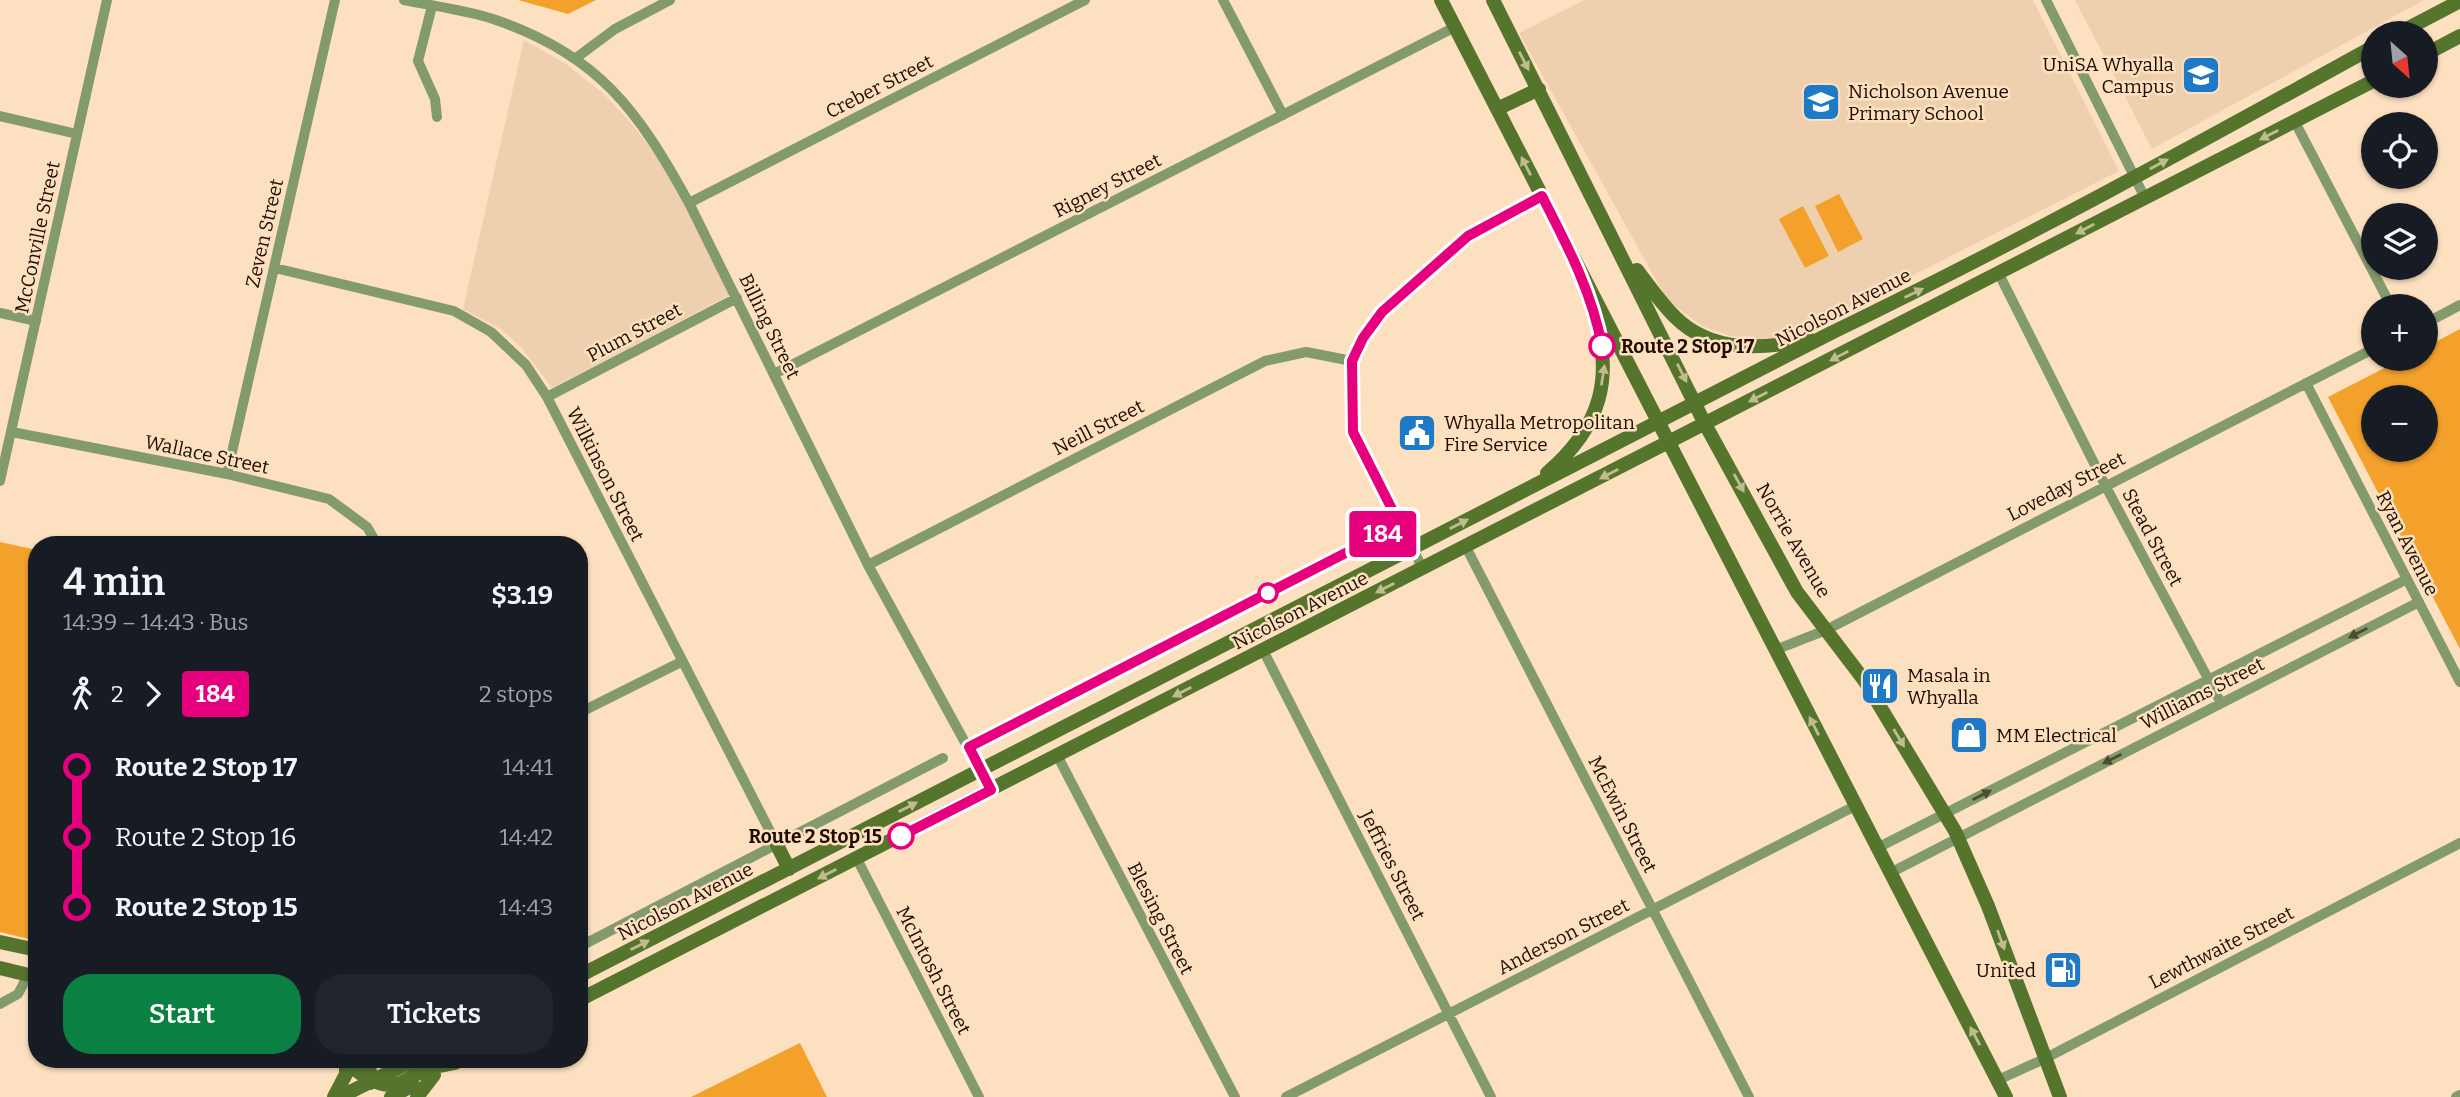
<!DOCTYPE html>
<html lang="en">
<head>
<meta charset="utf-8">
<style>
	:root { --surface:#171b24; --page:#20242c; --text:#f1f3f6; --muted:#9ea1a6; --accent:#0b8043 }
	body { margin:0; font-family:Bitter,serif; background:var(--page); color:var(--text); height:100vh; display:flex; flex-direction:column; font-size:26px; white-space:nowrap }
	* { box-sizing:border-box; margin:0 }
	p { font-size:23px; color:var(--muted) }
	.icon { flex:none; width:38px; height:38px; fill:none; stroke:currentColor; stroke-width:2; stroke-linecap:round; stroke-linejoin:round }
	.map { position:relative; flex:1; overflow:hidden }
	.drawer { position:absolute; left:28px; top:536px; width:560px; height:532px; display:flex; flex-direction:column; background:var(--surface); border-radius:28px; box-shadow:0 2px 5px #0004 }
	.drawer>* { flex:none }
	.badge { padding:0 14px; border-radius:5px; font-size:24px; line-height:46px }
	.needle { width:46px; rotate:153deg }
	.controls { position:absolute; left:2361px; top:21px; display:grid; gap:14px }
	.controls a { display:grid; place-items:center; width:77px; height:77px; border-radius:50%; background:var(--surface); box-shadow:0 2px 5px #0004; font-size:35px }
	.map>.badge { position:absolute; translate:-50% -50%; box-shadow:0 0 0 4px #fff }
	.legs { display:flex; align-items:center; gap:10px; height:77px; padding:0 35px; font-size:23px }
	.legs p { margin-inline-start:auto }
	.summary { display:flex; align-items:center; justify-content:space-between; height:119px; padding:0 35px }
	h1 { font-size:38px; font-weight:600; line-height:52px }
	.primary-button { display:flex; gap:14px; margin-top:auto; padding:14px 35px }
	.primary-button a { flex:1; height:80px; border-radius:28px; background:var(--accent); color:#fff; font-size:28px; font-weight:600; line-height:80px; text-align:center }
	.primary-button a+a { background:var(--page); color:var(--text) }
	ul { padding:0 35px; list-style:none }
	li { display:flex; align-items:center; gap:24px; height:70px; font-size:26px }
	li i { display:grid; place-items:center; width:10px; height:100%; margin:0 9px; background:currentColor }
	li i::after { content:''; width:18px; height:18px; margin:-9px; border:5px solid; border-radius:50%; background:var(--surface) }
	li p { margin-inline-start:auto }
	li:first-child i { background:linear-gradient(#0000 50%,currentColor 0) }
	li:last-child i { background:linear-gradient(currentColor 50%,#0000 0) }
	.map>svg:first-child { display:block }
	.built { fill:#efd0ae }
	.green { fill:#f3a12b; fill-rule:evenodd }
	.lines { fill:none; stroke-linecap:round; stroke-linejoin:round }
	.street { stroke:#839a6c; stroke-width:10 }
	.secondary { stroke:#55752d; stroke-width:14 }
	.oneway { fill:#c2bb8d }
	.oneway2 { fill:#4b4c31 }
	.line-1-casing { stroke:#fff; stroke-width:16 }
	.line-1 { stroke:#e6007e; stroke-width:10 }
	.stop-1-dot { fill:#fff; stroke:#e6007e; stroke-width:3.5 }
	.labels { text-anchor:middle; stroke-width:5; stroke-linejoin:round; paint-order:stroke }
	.poi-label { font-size:19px; fill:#1e0d00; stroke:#fde0c0; text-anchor:start }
	.street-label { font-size:19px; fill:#1e0d00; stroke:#fde0c0 }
	.stop-label { font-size:19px; font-weight:bold; fill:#1e0d00; stroke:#fde0c0; text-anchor:start }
</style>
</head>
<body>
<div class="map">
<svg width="2460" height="1097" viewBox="0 0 2460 1097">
	<rect width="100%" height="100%" fill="#fde0c0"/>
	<path class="built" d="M1584,0h449l86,171 -326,165 -32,4 -30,-4 -29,-10 -35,-26 -148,-267z
		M2075,0h349l-272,149z
		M524,40l42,24 39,31 25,27 25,31 26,42 52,98 -181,95 -30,-40 -21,-19 -38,-20z"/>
	<path class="green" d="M518,0h78l-28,14z
		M1839,194l24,45 -25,13 -23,-46z
		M1803,206l26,50 -24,12 -26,-49z
		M2460,329v320l-132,-252 74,-38h24v-12zM2426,397v53h-53v-53z
		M0,542l37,8v391l-37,-9z
		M800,1043l27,54h-136z"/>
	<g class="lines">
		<path class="street" d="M404,0c29,6 61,10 89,19 105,35 145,91 196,184l179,362 123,225
			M1223,0l60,115
			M2046,0l99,198
			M432,6l-14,55 17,38 2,18
			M576,58l39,-29 55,-29
			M0,116l77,18
			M2295,122l96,184
			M689,203l396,-203
			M275,268l179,43 37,21 35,33 21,32 230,448
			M1999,274l106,211 116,218
			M0,313l36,8
			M2426,323l34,-18
			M774,374l681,-347
			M2306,383l154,299
			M547,397l190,-99
			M12,432l215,42 102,25 38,28 10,17
			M227,474l108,-474
			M0,481l107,-481
			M1466,547l283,550
			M868,565l397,-204 41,-9 46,9
			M1423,569l-70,-137 -1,-71 10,-23 20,-26 86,-77 74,-39
			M1263,650l228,447
			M1775,650l51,-20 547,-281
			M579,713l102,-51
			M969,747l431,-222
			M1057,755l178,342
			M1877,848l530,-269
			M857,859l122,238
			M1890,873l529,-271
			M579,947l364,-189
			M0,1004l18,-10 10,-19
			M1998,1080l46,-21 416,-216
			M1286,1097l569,-291
			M2456,1097l4,-2"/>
		<path class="secondary" d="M1441,0l565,1097
			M1493,0l212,424 92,168 67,88 91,151 33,75 72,191
			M2399,33l61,-32
			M2426,54l34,-18
			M1497,109l42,-20
			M1637,270c12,16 24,33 38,47 36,36 88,33 134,22
			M1547,473c54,-46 68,-96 46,-163
			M777,845l12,24
			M0,942l37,8
			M0,968l37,9
			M579,976l1252,-643c184,-89 363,-187 542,-286
			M579,1000l1794,-919
			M342,1059c14,12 35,30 55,25 10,-3 20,-11 30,-15 9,-3 19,-4 28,-6
			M366,1059l7,22 -3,2
			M334,1097l12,-23v-12
			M340,1097l76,-38
			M391,1097l22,-12
			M417,1097l17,-22"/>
	</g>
	<defs><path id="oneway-solid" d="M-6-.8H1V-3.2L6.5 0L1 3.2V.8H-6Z" transform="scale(1.75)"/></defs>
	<g class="oneway">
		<use href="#oneway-solid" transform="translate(1524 61) rotate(63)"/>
		<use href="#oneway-solid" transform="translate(2269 135) rotate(153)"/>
		<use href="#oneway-solid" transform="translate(2159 164) rotate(-28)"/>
		<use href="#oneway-solid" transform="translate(1526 166) rotate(-117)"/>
		<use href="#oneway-solid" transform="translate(2085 229) rotate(152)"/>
		<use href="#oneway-solid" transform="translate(1914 293) rotate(-26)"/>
		<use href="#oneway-solid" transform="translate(1839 356) rotate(153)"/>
		<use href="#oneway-solid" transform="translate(1682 373) rotate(63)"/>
		<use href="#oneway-solid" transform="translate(1603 375) rotate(-81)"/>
		<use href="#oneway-solid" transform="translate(1758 397) rotate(153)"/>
		<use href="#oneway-solid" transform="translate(1609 474) rotate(153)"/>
		<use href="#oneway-solid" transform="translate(1739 483) rotate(61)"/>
		<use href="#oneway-solid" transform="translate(1459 524) rotate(-27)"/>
		<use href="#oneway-solid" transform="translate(1385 588) rotate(153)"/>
		<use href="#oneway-solid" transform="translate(1182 692) rotate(153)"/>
		<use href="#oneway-solid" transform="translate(1814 726) rotate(-117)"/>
		<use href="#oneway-solid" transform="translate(1899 738) rotate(59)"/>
		<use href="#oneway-solid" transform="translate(908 807) rotate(-27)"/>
		<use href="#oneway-solid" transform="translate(827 874) rotate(153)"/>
		<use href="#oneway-solid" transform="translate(2001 940) rotate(70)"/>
		<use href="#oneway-solid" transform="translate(640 945) rotate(-27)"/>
		<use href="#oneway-solid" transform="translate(1975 1036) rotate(-118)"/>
	</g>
	<g class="oneway2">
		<use href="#oneway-solid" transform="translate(2358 633) rotate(153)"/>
		<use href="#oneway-solid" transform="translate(2112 759) rotate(153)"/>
		<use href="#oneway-solid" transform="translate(1982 795) rotate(-27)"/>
	</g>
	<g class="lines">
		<g class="line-1-casing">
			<path id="line-1" d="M901,836l90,-46 -22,-43 431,-222 -47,-93 -1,-71 11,-23 19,-26 86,-76 74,-40c25,49 50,96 60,150"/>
		</g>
		<use href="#line-1" class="line-1"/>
	</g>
	<defs>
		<g id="university-square" transform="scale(2.0125)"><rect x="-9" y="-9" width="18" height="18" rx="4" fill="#1e79c6" stroke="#fde0c0"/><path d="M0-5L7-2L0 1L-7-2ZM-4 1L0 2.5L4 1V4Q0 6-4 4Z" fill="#fff"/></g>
		<g id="school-square" transform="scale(2.0125)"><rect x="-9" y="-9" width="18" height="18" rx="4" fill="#1e79c6" stroke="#fde0c0"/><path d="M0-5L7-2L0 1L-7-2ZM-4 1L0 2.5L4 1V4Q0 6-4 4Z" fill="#fff"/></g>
		<g id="civic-square" transform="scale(2.0125)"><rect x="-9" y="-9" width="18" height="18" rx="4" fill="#1e79c6" stroke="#fde0c0"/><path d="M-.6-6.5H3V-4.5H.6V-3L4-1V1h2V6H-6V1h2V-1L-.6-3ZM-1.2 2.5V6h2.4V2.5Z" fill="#fff"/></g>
		<g id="restaurant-square" transform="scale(2.0125)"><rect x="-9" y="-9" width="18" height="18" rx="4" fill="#1e79c6" stroke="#fde0c0"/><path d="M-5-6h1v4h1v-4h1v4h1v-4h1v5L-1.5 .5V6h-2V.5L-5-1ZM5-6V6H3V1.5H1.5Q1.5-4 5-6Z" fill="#fff"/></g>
		<g id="shop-square" transform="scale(2.0125)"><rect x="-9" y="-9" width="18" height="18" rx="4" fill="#1e79c6" stroke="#fde0c0"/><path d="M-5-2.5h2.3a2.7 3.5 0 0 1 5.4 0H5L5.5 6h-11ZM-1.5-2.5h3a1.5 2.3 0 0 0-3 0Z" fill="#fff"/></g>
		<g id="fuel-square" transform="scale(2.0125)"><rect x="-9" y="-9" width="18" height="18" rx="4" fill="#1e79c6" stroke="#fde0c0"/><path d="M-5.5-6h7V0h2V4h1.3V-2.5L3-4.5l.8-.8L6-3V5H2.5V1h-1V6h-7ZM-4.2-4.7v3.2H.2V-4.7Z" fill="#fff"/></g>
	</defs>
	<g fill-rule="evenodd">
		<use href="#university-square" x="2201" y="75"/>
		<use href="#school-square" x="1821" y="102"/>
		<use href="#civic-square" x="1417" y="433"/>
		<use href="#restaurant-square" x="1880" y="686"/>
		<use href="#shop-square" x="1969" y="735"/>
		<use href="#fuel-square" x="2063" y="970"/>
	</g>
	<g class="stop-1-dot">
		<circle cx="1602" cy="346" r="12"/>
		<circle cx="1268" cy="593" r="9"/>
		<circle cx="901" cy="836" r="12"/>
	</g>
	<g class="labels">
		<g class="poi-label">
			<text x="2174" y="71" text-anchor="end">UniSA Whyalla<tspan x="2174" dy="22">Campus</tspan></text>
			<text x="1848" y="98">Nicholson Avenue<tspan x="1848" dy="22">Primary School</tspan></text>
			<text x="1444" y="429">Whyalla Metropolitan<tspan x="1444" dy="22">Fire Service</tspan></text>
			<text x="1907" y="682">Masala in<tspan x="1907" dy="22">Whyalla</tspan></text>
			<text x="1996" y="742">MM Electrical</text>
			<text x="2036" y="977" text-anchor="end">United</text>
		</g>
		<g class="street-label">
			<text transform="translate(879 86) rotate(-27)" y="7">Creber Street</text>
			<text transform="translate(1107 185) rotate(-27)" y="7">Rigney Street</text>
			<text transform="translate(264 233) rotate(-77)" y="7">Zeven Street</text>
			<text transform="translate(37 237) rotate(-78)" y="7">McConville Street</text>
			<text transform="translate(1843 307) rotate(-27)" y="7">Nicolson Avenue</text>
			<text transform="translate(770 326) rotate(64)" y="7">Billing Street</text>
			<text transform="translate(634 332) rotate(-28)" y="7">Plum Street</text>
			<text transform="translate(1098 427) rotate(-27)" y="7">Neill Street</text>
			<text transform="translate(207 454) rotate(12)" y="7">Wallace Street</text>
			<text transform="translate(606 474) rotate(63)" y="7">Wilkinson Street</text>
			<text transform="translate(2066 486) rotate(-27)" y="7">Loveday Street</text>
			<text transform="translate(2153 537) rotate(62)" y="7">Stead Street</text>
			<text transform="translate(1794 540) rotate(60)" y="7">Norrie Avenue</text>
			<text transform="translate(2408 543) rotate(63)" y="7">Ryan Avenue</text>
			<text transform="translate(1300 610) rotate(-27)" y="7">Nicolson Avenue</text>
			<text transform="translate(2202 693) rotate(-27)" y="7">Williams Street</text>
			<text transform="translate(1623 814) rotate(63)" y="7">McEwin Street</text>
			<text transform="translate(1393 865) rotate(63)" y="7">Jeffries Street</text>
			<text transform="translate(685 901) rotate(-27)" y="7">Nicolson Avenue</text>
			<text transform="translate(1161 918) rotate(63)" y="7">Blesing Street</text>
			<text transform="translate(1563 936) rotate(-27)" y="7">Anderson Street</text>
			<text transform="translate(2221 947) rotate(-27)" y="7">Lewthwaite Street</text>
			<text transform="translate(934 970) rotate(63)" y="7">McIntosh Street</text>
		</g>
		<g class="stop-label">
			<text x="1621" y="353">Route 2 Stop 17</text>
			<text x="882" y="843" text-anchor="end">Route 2 Stop 15</text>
		</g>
	</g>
</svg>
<div class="controls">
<a><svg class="needle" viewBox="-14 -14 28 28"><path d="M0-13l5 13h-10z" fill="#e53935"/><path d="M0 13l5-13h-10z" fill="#9ea1a6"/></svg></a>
<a><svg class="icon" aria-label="locate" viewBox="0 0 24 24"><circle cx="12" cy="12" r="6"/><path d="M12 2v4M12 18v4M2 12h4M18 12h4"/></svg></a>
<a><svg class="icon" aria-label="layers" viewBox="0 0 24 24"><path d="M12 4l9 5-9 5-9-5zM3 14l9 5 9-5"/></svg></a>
<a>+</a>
<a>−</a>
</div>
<b class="badge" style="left:1383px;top:534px;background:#e6007e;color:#fff">184</b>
<section class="drawer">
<div class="summary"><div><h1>4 min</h1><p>14:39 – 14:43 · Bus</p></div><b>$3.19</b></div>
<div class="legs"><svg class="icon" aria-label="walk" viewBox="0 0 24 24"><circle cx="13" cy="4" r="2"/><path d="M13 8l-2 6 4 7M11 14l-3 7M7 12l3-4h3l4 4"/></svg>2<svg class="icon" aria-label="forward" viewBox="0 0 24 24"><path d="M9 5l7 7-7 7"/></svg><b class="badge" style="background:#e6007e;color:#fff">184</b><p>2 stops</p></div>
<ul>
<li><i style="color:#e6007e"></i><b>Route 2 Stop 17</b><p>14:41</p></li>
<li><i style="color:#e6007e"></i><span>Route 2 Stop 16</span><p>14:42</p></li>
<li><i style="color:#e6007e"></i><b>Route 2 Stop 15</b><p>14:43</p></li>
</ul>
<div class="primary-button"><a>Start</a><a>Tickets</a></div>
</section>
</div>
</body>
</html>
